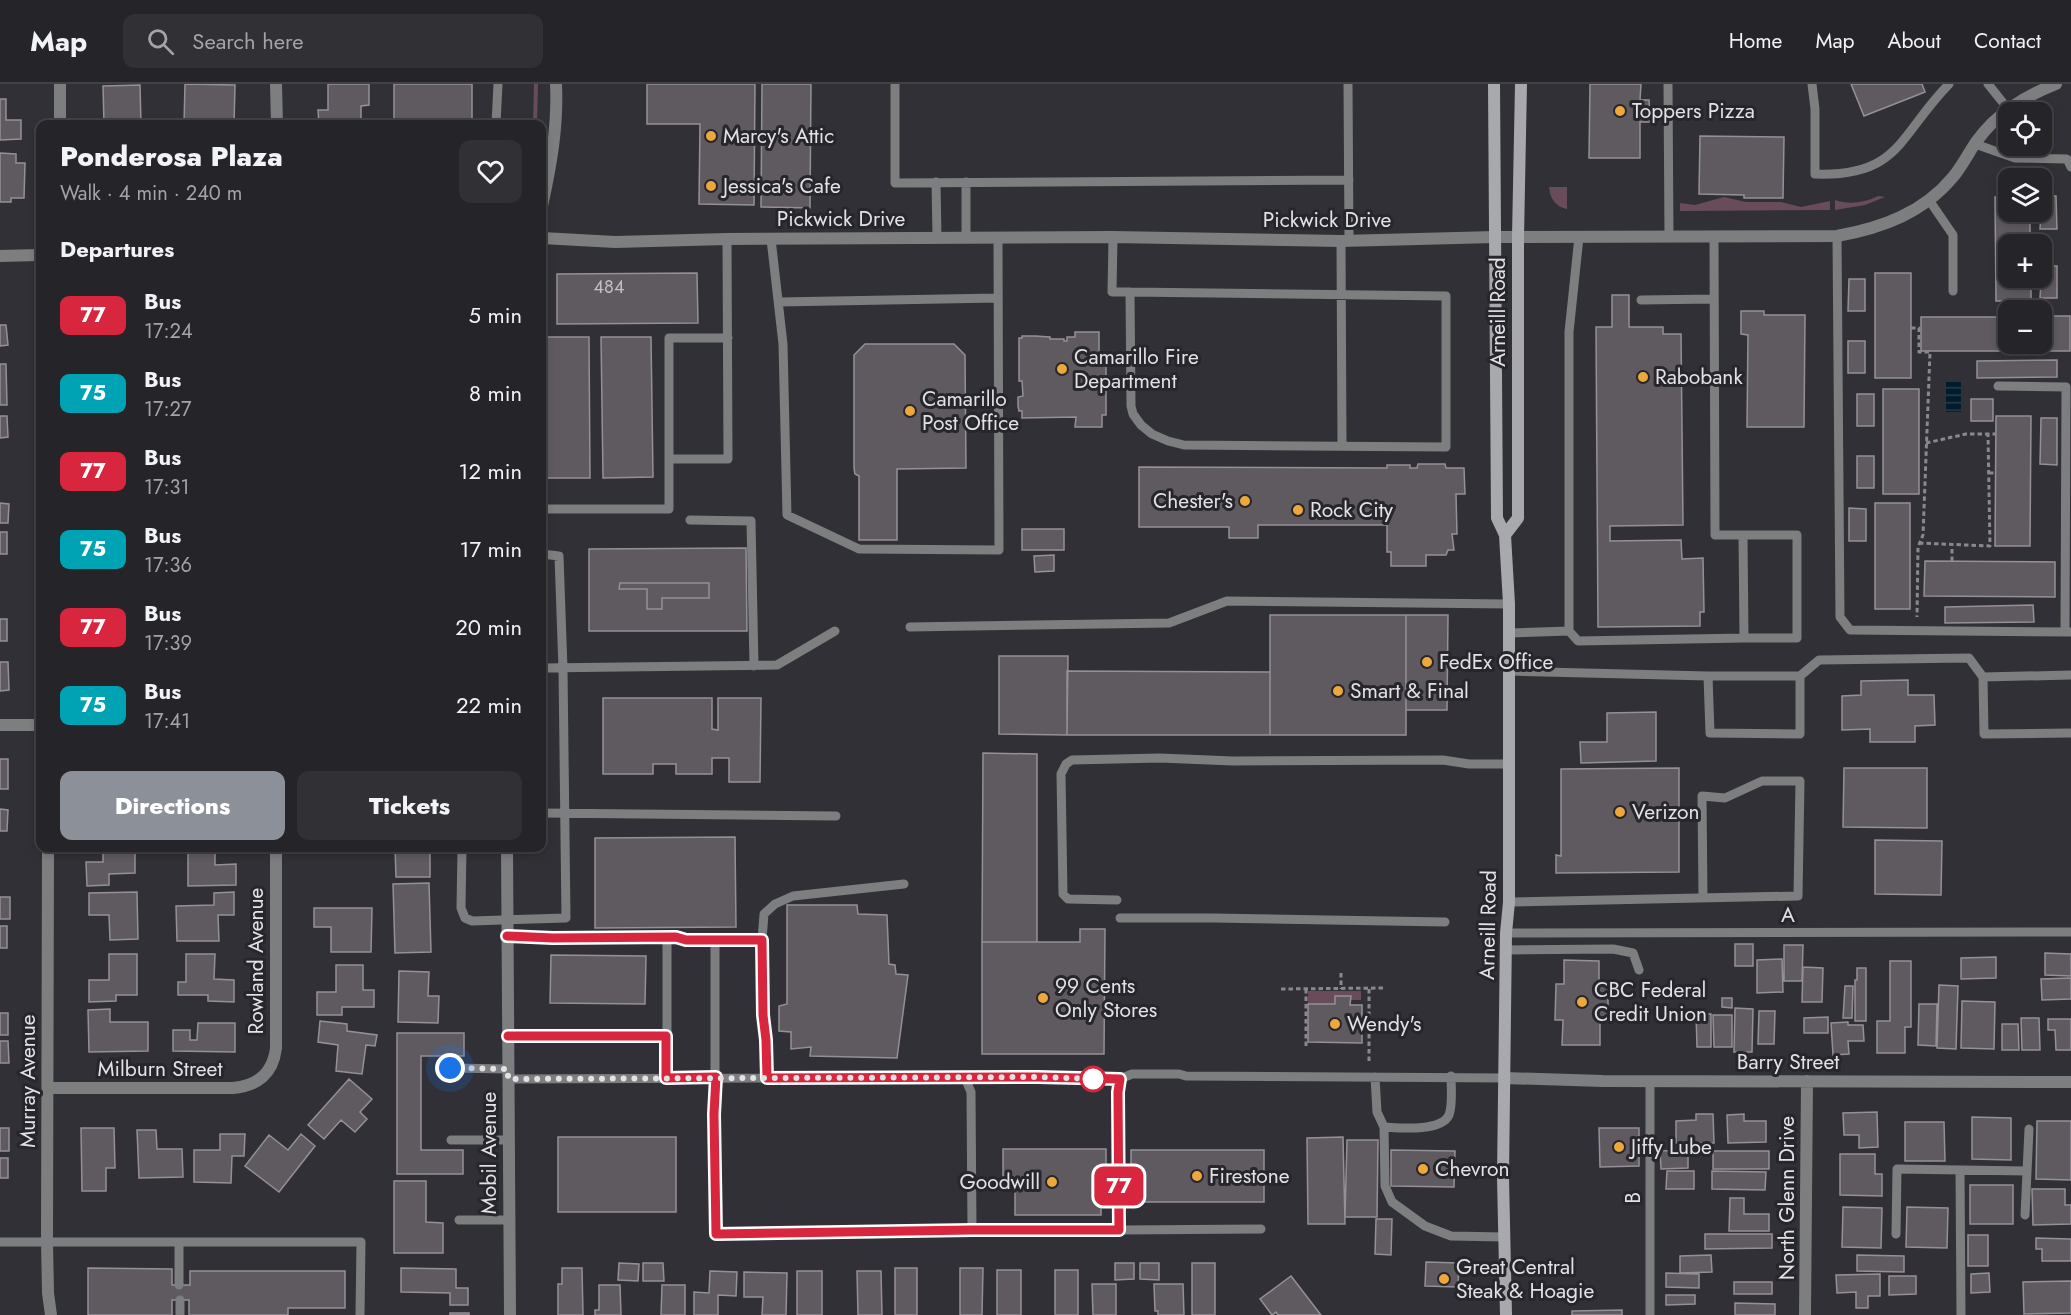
<!DOCTYPE html>
<html lang="en">
<head>
<meta charset="utf-8">
<style>
	:root { --surface:#252428; --page:#313034; --text:#f1f3f6; --muted:#a3a4a8; --line:#424145; --accent:#8c9099 }
	body { margin:0; font-family:Jost,sans-serif; background:var(--page); color:var(--text); height:100vh; display:flex; flex-direction:column; font-size:22px; white-space:nowrap }
	* { box-sizing:border-box; margin:0 }
	p { font-size:20px; color:var(--muted) }
	.icon { flex:none; width:33px; height:33px; fill:none; stroke:currentColor; stroke-width:2; stroke-linecap:round; stroke-linejoin:round }
	.map { position:relative; flex:1; overflow:hidden }
	.sheet { position:absolute; left:36px; top:36px; width:510px; height:732px; display:flex; flex-direction:column; background:var(--surface); border-radius:12px; box-shadow:0 3px 9px #0003,0 0 0 2px var(--line) }
	.sheet>* { flex:none }
	.badge { padding:0 12px; border-radius:9px; font-size:21px; line-height:39px }
	.tools { position:absolute; left:1998px; top:18px; display:grid; gap:12px }
	.tools a { display:grid; place-items:center; width:54px; height:54px; border-radius:12px; background:var(--surface); box-shadow:0 3px 9px #0003,0 0 0 2px var(--line); font-size:30px }
	.you { position:absolute; width:30px; height:30px; margin:-15px; border:4px solid #fff; border-radius:50%; background:#1a73e8; box-shadow:0 0 0 9px #1a73e833 }
	.map>.badge { position:absolute; translate:-50% -50%; box-shadow:0 0 0 3px #fff }
	h2 { padding:0 24px; font-size:22px; line-height:54px }
	.round { display:grid; place-items:center; flex:none; width:63px; height:63px; border-radius:12px; background:var(--page) }
	.summary { display:flex; align-items:center; justify-content:space-between; height:102px; padding:0 24px }
	h1 { font-size:28px; font-weight:800; line-height:45px }
	.primary-button { display:flex; gap:12px; margin-top:auto; padding:12px 24px }
	.primary-button a { flex:1; height:69px; border-radius:12px; background:var(--accent); color:#fff; font-size:24px; font-weight:800; line-height:69px; text-align:center }
	.primary-button a+a { background:var(--page); color:var(--text) }
	ul { padding:0; list-style:none }
	li { display:flex; align-items:center; gap:18px; height:78px; padding:0 24px }
	li div { flex:1 }
	li b { display:block; font-size:22px }
	li em { font-style:normal }
	li .badge { min-width:66px; font-weight:700; text-align:center }
	header { display:flex; align-items:center; gap:36px; box-sizing:border-box; height:84px; padding:0 30px; background:var(--surface); border-bottom:2px solid var(--line) }
	header strong { font-size:28px }
	nav { display:flex; gap:33px; margin-inline-start:auto; font-size:21px }
	.search { width:420px; height:54px; background:var(--page); display:flex; align-items:center; gap:15px; box-sizing:border-box; padding:0 21px; border-radius:12px; color:var(--muted); font-size:22px }
	.map>svg:first-child { display:block }
	.green { fill:#684c59 }
	.water { fill:url(#water-rules) }
	.building { fill:#5f5a60; stroke:#959096; stroke-width:1.5; fill-rule:evenodd }
	.lines { fill:none; stroke-linecap:round; stroke-linejoin:round }
	.path { stroke:#89888d; stroke-width:3; stroke-dasharray:4.5 3; stroke-linecap:butt }
	.service { stroke:#7c7e80; stroke-width:9 }
	.minor { stroke:#7c7e80; stroke-width:12 }
	.secondary { stroke:#a7a9ad; stroke-width:12 }
	.line-casing { stroke:#fff; stroke-width:14 }
	.line { stroke:#d7263d; stroke-width:9 }
	.walk { stroke:#e2e2e5; stroke-width:6; stroke-dasharray:0 10.8 }
	.poi-dot { fill:#eda83b; stroke:#27262c; stroke-width:2 }
	.stop-dot { fill:#fff; stroke:#d7263d; stroke-width:3 }
	.labels { text-anchor:middle; stroke-width:6; stroke-linejoin:round; paint-order:stroke }
	.number-label { font-size:18px; fill:#c1c0c4 }
	.poi-label { font-size:21px; fill:#e2e2e5; stroke:#27262c; text-anchor:start }
	.street-label { font-size:21px; fill:#e2e2e5; stroke:#27262c }
</style>
</head>
<body>
<header>
<strong>Map</strong>
<div class="search"><svg class="icon" aria-label="search" viewBox="0 0 24 24"><circle cx="10" cy="10" r="6"/><path d="M15 15l6 6"/></svg>Search here</div>
<nav><a>Home</a><a>Map</a><a>About</a><a>Contact</a></nav>
</header>
<div class="map">
<svg width="2071" height="1231" viewBox="0 0 2071 1231">
	<defs>
		<pattern id="water-rules" width="6" height="5" patternUnits="userSpaceOnUse" patternTransform="scale(1.5)"><rect width="6" height="5" fill="#021c2b"/><path d="M0 2.5h6" fill="none" stroke="#273d4a"/></pattern>
	</defs>
	<rect width="100%" height="100%" fill="#313036"/>
	<path class="green" d="M534,0h4l-1,40h-4z
		M1549,103h18v22c-11,-2 -17,-10 -18,-22z
		M1878,112l7,1 -20,8 -30,5v-10c14,5 29,3 43,-4z
		M1724,113l22,5h35l20,5 29,-6v9l-150,1v-8l15,2z
		M1308,907h53v9h-10l-1,-4h-15v8h-27z"/>
	<path class="water" d="M1946,298h15v30h-15z"/>
	<path class="building" d="M185,0l50,1 -1,39h-50z
		M328,0h41v21l-8,1v18h-42l-1,-14h10z
		M394,0h78v40h-78z
		M647,0h108l-1,121 -55,-1 1,-80h-53z
		M762,0h49l-1,124 -49,-1z
		M1590,0h51l-1,16h9l1,22h-10v36h-51z
		M1851,0h71l3,8 -61,24z
		M140,1l1,39h-37l-1,-38z
		M0,15h6v21h15v19l-21,1z
		M1700,52l84,1 -1,61h-39v-3l-45,-1z
		M0,69l16,1v9h9l-1,35h-13v4h-11z
		M2042,112h14l1,33h-17z
		M1995,113h13v15h22v32h-22v34h23v23h-35z
		M2042,182h15v32h-17z
		M697,189l1,50 -141,1v-50z
		M1875,189h36v105h-36z
		M1849,195h16v32h-17z
		M1612,211h17v32h34v7h18l2,191 -73,1v15l71,-1 1,19 21,-1 1,54h-4v14l-102,1 -2,-300h16z
		M1741,227h23v4h41l-1,112h-57l1,-92 -7,-1z
		M2042,232h28v35h-149v-34h87v27h34z
		M0,241h6l2,20 -8,1z
		M1075,248h24v25h7v25h-4v9h4v24h-4v12h-27l1,-10 -54,1v-7h-3l-1,-5v-9l5,-1 -1,-15h-3v-43h3v-2h13l15,1v2h14v2h3v-4h8z
		M542,253h47l1,141h-48z
		M601,253h50l2,140 -50,1z
		M1848,257h17v32h-17z
		M865,260h89l11,11 1,113 -69,1v71h-38v-64l-4,-2 -1,-6v-113z
		M2057,276v17l-80,1v-17z
		M0,280h6l1,41h-7z
		M1883,305h36v105h-36z
		M1857,310h17v32h-17z
		M1971,315h22v22h-22z
		M0,332h7l1,21 -8,1z
		M1996,332h35l-1,130h-35z
		M2041,334h16v47l-17,-1z
		M1857,372h17v32h-17z
		M1418,380h27l1,4h18l1,26h-9l1,40h-5l2,16h-6l-2,5h-20v11h-35v-14h-4v-27h-129v13h-29v-11h-90v-60l248,1v-3h23v3h7z
		M0,419l9,1 -1,19h-8z
		M1875,419h35v106h-35z
		M1849,424l17,1v32h-17z
		M1022,445h42v21h-42z
		M0,448h7v22h-7z
		M746,464l1,83h-158v-82zM620,499h89v15h-47v11h-15v-20h-28z
		M1054,471v16l-19,1 -1,-16z
		M1925,477l130,1v35l-131,-1z
		M620,499h89v15h-47v11h-15v-20h-28z
		M2033,521l1,17 -89,1v-16z
		M1270,531h136v120h-136z
		M1406,531h42l-1,95h-41z
		M0,535h7v22h-7z
		M999,572h69l-1,79 -68,-1z
		M0,578h8l1,28 -9,1z
		M1067,587l203,1v63h-203z
		M1908,596v15h26l1,30 -20,1v16h-45v-13l-28,1v-34l19,-1v-14z
		M603,614h109v31l6,1v-32h43l-1,84h-31v-24h-17v16h-36v-10h-23v10h-50z
		M1656,628v49l-75,2 -1,-21h27v-29z
		M983,669l54,1v188h-55z
		M0,675h8v30h-8z
		M1679,684v104l-123,1v-18l5,1v-87z
		M1844,684h83v60l-84,-1z
		M0,725l8,1 -1,21h-7z
		M735,753l1,90 -141,1v-90z
		M1875,756l67,1 -1,54 -66,-1z
		M103,764h32v25l-26,1v11l-22,1 -1,-24h17z
		M188,764h27v17l21,-1v21l-48,1z
		M395,764h35v29h-34z
		M429,799l2,69 -36,1 -2,-69z
		M137,808l1,47 -28,1 -1,-25h-20v-22z
		M234,808v23h-16l1,26h-42l-1,-35 38,-1v-12z
		M0,813h10v22h-10z
		M787,821h70l1,9 29,1 2,49 6,1 1,9 12,1 -11,83 -87,-2 1,-9 -20,2v-17l-12,-1v-25l8,-2z
		M314,824h58l-1,44h-40v-25h-17z
		M0,842h7v22h-7z
		M1080,845h25l-1,125h-122v-112h98z
		M1735,860h18v22h-18z
		M1784,861h19l-1,36h-18z
		M2045,869l26,1v22l-26,-1z
		M109,870h28v41h-21v6l-27,1v-22h20z
		M186,870h29l-1,25 20,1v22l-26,-1v-6h-30v-13h8z
		M551,871l95,1 -1,48 -95,-1z
		M1996,873v21l-35,1v-21z
		M1782,875l1,33 -26,1v-33z
		M1564,876l35,1v24h9v37h-8v23h-38l1,-25h-8l1,-36h8z
		M1890,877h21v66h-6v26h-28v-32h13z
		M336,881h27v25h11v17h-32v8h-25v-23h19z
		M1803,883l20,1 -1,34h-20z
		M1857,884h9v53h-11v-41h2z
		M399,887l30,1 -1,24h11l-1,27 -40,-1z
		M2071,894v21l-29,1 -1,-21z
		M1939,901l19,1 -2,63 -19,-1z
		M1845,902h8l-1,32h-9z
		M1335,912h16l-1,9h12v38l-54,-1v-38h27z
		M1722,914h10v10l-10,-1z
		M1962,917l33,1 -1,47 -33,-1z
		M1919,920h18l-1,42 -18,-1z
		M1735,924l18,1 -1,43h-18z
		M110,925v13h38v29l-59,1 -1,-42z
		M1759,927h16l-1,33h-16z
		M0,929h8v22h-8z
		M1696,930h15v33h-14z
		M1713,931h19v32h-18z
		M1828,933v16h-24v-15z
		M2021,934h18l1,32h-18z
		M2048,935h23v31h-15l-1,-20h-7z
		M320,937l27,3v7l30,4 -2,11 -9,-1 -4,29 -26,-3 2,-26 -20,-3z
		M1848,938v3h15l1,16h-16l1,13 -16,1 -2,-32z
		M198,939h37v29l-62,-1v-21h17v10h7z
		M2002,940h16l1,26h-17z
		M397,949h67v23h-43v94h42v24h-66z
		M0,957h8l1,22h-9z
		M349,995l23,20 -12,13 7,7 -12,13 -14,-12 -17,19 -16,-14z
		M1877,1028l1,35 -19,1v-13h-15l-1,-22z
		M1696,1030h17l1,29h-38v-22l20,-1z
		M1744,1030v7h22v21l-38,1 -1,-28z
		M1972,1033l39,1v42l-39,-1z
		M2037,1037h34v59l-35,-1z
		M1905,1038h39l1,39h-40z
		M0,1044h9v23h-9z
		M81,1044h33l1,40h-9v23h-24z
		M1599,1044h40v38l-39,1z
		M137,1046h19l1,19h25l1,28 -44,1z
		M220,1050h25l-1,22h-12l-1,27 -37,-1v-32h26z
		M301,1050l14,12 -36,46 -34,-26 24,-31 19,15z
		M558,1053h118v75h-118z
		M1343,1053l2,87h-37l-1,-86z
		M1347,1056h31l-1,77h-32z
		M1003,1065h103v33h-5v33h-86v-33h-12z
		M1131,1066h133v52h-133z
		M1391,1066l64,1 -1,36 -63,-1z
		M1688,1066v18l-27,1 -1,-18z
		M1713,1067h56v18h-56z
		M1840,1070h35v20h7v22l-42,-1z
		M0,1074h8v20h-8z
		M1667,1087h27v18h-28z
		M1712,1087l54,1 -1,18 -53,-1z
		M394,1097h32v41l17,1v30h-49z
		M1970,1101h43v39h-43z
		M2032,1105h33v16h6v19l-38,1z
		M1730,1114h14v16h25v17h-40z
		M1843,1123l39,1 -1,40 -39,-1z
		M1907,1123l41,1 -1,40 -41,-1z
		M1376,1135h16l-1,36 -16,-1z
		M1705,1150h67v14l-67,1z
		M1968,1151h20v31h-20z
		M2036,1154l35,1v22h-29v-12h-6z
		M1711,1171l1,17 -32,1v-17z
		M1857,1171l47,1v16l-47,-1z
		M1426,1178l33,1 -1,24 -33,-1z
		M619,1179l20,1 -1,17 -20,-1z
		M643,1179h20l1,18h-21z
		M1115,1179h19v16l-19,1z
		M1140,1179h19v17l-19,-1z
		M1192,1179h23v52h-23z
		M88,1184l84,1v16h18v-14h155v37h-57v7h-99v-15h-17v15h-84z
		M401,1184l55,1v19h12v17h-18v-12l-49,-1z
		M562,1184h20l1,47h-25v-31h4z
		M895,1184h22v47h-22z
		M960,1184h23l-1,47h-22z
		M997,1186h24v45h-24z
		M1055,1186h23v45h-23z
		M710,1187l27,1 -1,24 -18,-1v20h-24v-23l15,1z
		M797,1187h25v44h-25z
		M857,1187h24l1,44h-24z
		M744,1188l43,1 -1,42h-24l1,-18h-19z
		M1666,1189l33,1v14l-33,-1z
		M1989,1189l1,19 -19,1v-19z
		M1880,1190v22h-12v12h-12v-16l-19,1 -1,-18z
		M1291,1192l30,39h-43l-2,-3 -4,3 -12,-16z
		M1889,1192h27v18l-27,1z
		M2071,1197v32l-47,1 -1,-32z
		M1734,1198h38v12h-38z
		M1092,1200h24v31h-23z
		M1154,1200h29l1,31h-26v-4h-3z
		M599,1201h21l1,30h-26v-5h4z
		M662,1201h23v30h-24z
		M1666,1211h29v9l-29,1z
		M1735,1219l40,1v11h-40z
		M1622,1226v5h-50v-4z
		M450,1229h19v2h-19z"/>
	<g class="lines">
		<path class="path" d="M1911,244h8v24h11l-7,183 -5,12 -1,70
			M1926,359l40,-9h30
			M1989,389h7
			M1919,459l71,3 -2,-112
			M1952,477v-17
			M1341,889v16
			M1281,905l103,-1
			M1306,905v57
			M1369,905v73"/>
		<path class="service" d="M895,0v99l454,-3
			M1348,0l1,157
			M1668,0l1,153
			M1812,0l3,25v65c85,3 84,-39 134,-90
			M1988,0l20,25
			M496,40l2,-40
			M1975,60l40,14 52,1 4,8
			M936,98l1,56
			M966,98v56
			M1929,116l24,35v56
			M1837,152l3,381 10,13 221,2
			M1113,153l-1,55h18l316,4v151l-262,-2 -16,-4 -16,-7 -11,-9 -8,-11 -2,-8 -1,-114
			M1579,153l-10,95v299l9,10 166,-3
			M1714,153l1,298h82v103h-53l-1,-103
			M727,155l1,220h-59v-121h59
			M771,155l12,105 4,171 72,34 140,1 -1,-312
			M1341,157l1,205
			M1641,216l73,-1
			M779,218l218,-4
			M1998,302l68,1 -1,245
			M542,425h127v-50
			M690,436l61,1 3,145
			M910,543l259,-4 58,-22 282,3
			M1509,549l60,-2
			M542,584l235,-3 58,-34
			M1509,587l199,5h92l19,-16 150,-2 14,19 1,57 87,-1
			M1708,592l2,57 90,1v-58
			M1983,593l88,-2
			M542,729l294,3
			M462,764l-1,60 4,10 7,3 94,-3 -3,-249 -4,-113 -17,-2
			M1117,816l-49,-1 -5,-5 -2,-120 5,-10 6,-4 88,-2 73,3 210,-1 26,4h40
			M1509,818l289,-6 2,-115h-38l-37,17 -23,-2 1,101
			M1120,834h93l232,4
			M1506,849l565,-1
			M507,852l46,2 123,-1 10,3h76l1,75 3,25 1,38
			M667,853v141
			M715,856v294l257,-4 -1,-138 -6,-14
			M762,856l2,-26 11,-10 18,-8 111,-12
			M1506,866l107,-1 20,4 6,17
			M508,952h159
			M450,984l58,1
			M1375,993l2,35 7,15 1,59 7,16 33,24 26,10 53,1
			M508,995l530,-2 82,2 12,-5h47l7,2 319,2
			M1384,1043c16,1 57,5 65,-12 4,-11 2,-26 2,-39
			M451,1056h57
			M1960,1086l1,145
			M2025,1131l4,-86
			M459,1136h50
			M972,1146h147l-1,-138 2,-13
			M1119,1146l142,-1
			M1896,1150l1,-65 130,2
			M0,1158h361l-1,73
			M179,1158v43
			M180,1231v-15
			M1650,1231v-234"/>
		<path class="minor" d="M276,0l1,40
			M60,40v-40
			M542,122c9,-41 16,-80 14,-122
			M542,154l73,4 112,-3 386,-2 228,4 154,-4 342,-1c45,-8 86,-23 116,-59 9,-11 15,-23 23,-35 20,-28 47,-45 80,-58
			M0,172l40,-1
			M0,641h40
			M48,764l-1,394 1,51 3,22
			M507,764l3,467
			M1505,994l98,3 468,1
			M48,1004h185c24,-2 40,-14 43,-40v-200
			M1805,1231l2,-234"/>
		<path class="secondary" d="M1494,0l3,434 8,17 4,69v298l-3,31 -3,244 3,138
			M1505,451l13,-17v-281l3,-153"/>
	</g>
	<g class="lines">
		<g class="line-casing">
			<path id="line" d="M507,852l46,2 123,-1 10,3h76l1,75 3,25 1,38 271,-1 82,2 -2,13 1,138h-147l-256,4 -2,-120 2,-37 -50,1v-42h-158"/>
		</g>
		<use href="#line" class="line"/>
		<path class="walk" d="M450,984l58,1v10l530,-2 57,2h-2"/>
	</g>
	<g class="poi-dot">
		<circle cx="1620" cy="27" r="6"/>
		<circle cx="711" cy="52" r="6"/>
		<circle cx="711" cy="102" r="6"/>
		<circle cx="1062" cy="285" r="6"/>
		<circle cx="1643" cy="293" r="6"/>
		<circle cx="910" cy="327" r="6"/>
		<circle cx="1245" cy="417" r="6"/>
		<circle cx="1298" cy="426" r="6"/>
		<circle cx="1427" cy="578" r="6"/>
		<circle cx="1338" cy="607" r="6"/>
		<circle cx="1620" cy="728" r="6"/>
		<circle cx="1043" cy="914" r="6"/>
		<circle cx="1582" cy="918" r="6"/>
		<circle cx="1335" cy="940" r="6"/>
		<circle cx="1619" cy="1063" r="6"/>
		<circle cx="1423" cy="1085" r="6"/>
		<circle cx="1197" cy="1092" r="6"/>
		<circle cx="1052" cy="1098" r="6"/>
		<circle cx="1444" cy="1195" r="6"/>
	</g>
	<circle class="stop-dot" cx="1093" cy="995" r="12"/>
	<g class="labels">
		<g class="number-label">
			<text x="609" y="209">484</text>
		</g>
		<g class="poi-label">
			<text x="1632" y="34">Toppers Pizza</text>
			<text x="723" y="59">Marcy's Attic</text>
			<text x="723" y="109">Jessica's Cafe</text>
			<text x="1074" y="280">Camarillo Fire<tspan x="1074" dy="24">Department</tspan></text>
			<text x="1655" y="300">Rabobank</text>
			<text x="922" y="322">Camarillo<tspan x="922" dy="24">Post Office</tspan></text>
			<text x="1233" y="424" text-anchor="end">Chester's</text>
			<text x="1310" y="433">Rock City</text>
			<text x="1439" y="585">FedEx Office</text>
			<text x="1350" y="614">Smart &amp; Final</text>
			<text x="1632" y="735">Verizon</text>
			<text x="1055" y="909">99 Cents<tspan x="1055" dy="24">Only Stores</tspan></text>
			<text x="1594" y="913">CBC Federal<tspan x="1594" dy="24">Credit Union</tspan></text>
			<text x="1347" y="947">Wendy's</text>
			<text x="1631" y="1070">Jiffy Lube</text>
			<text x="1435" y="1092">Chevron</text>
			<text x="1209" y="1099">Firestone</text>
			<text x="1040" y="1105" text-anchor="end">Goodwill</text>
			<text x="1456" y="1190">Great Central<tspan x="1456" dy="24">Steak &amp; Hoagie</tspan></text>
		</g>
		<g class="street-label">
			<text x="841" y="142">Pickwick Drive</text>
			<text x="1327" y="143">Pickwick Drive</text>
			<text transform="translate(1498 228) rotate(-90)" y="7">Arneill Road</text>
			<text x="1788" y="838">A</text>
			<text transform="translate(1488 841) rotate(-89)" y="7">Arneill Road</text>
			<text transform="translate(256 877) rotate(-90)" y="7">Rowland Avenue</text>
			<text x="1788" y="985">Barry Street</text>
			<text x="160" y="992">Milburn Street</text>
			<text transform="translate(28 997) rotate(-90)" y="7">Murray Avenue</text>
			<text transform="translate(489 1069) rotate(-90)" y="7">Mobil Avenue</text>
			<text transform="translate(1633 1114) rotate(-90)" y="7">B</text>
			<text transform="translate(1787 1114) rotate(-90)" y="7">North Glenn Drive</text>
		</g>
	</g>
</svg>
<div class="tools">
<a><svg class="icon" aria-label="locate" viewBox="0 0 24 24"><circle cx="12" cy="12" r="6"/><path d="M12 2v4M12 18v4M2 12h4M18 12h4"/></svg></a>
<a><svg class="icon" aria-label="layers" viewBox="0 0 24 24"><path d="M12 4l9 5-9 5-9-5zM3 14l9 5 9-5"/></svg></a>
<a>+</a>
<a>−</a>
</div>
<div class="you" style="left:450px;top:984px"></div>
<b class="badge" style="left:1119px;top:1102px;background:#d7263d;color:#fff">77</b>
<section class="sheet">
<div class="summary"><div><h1>Ponderosa Plaza</h1><p>Walk · 4 min · 240 m</p></div><a class="round"><svg class="icon" aria-label="heart" viewBox="0 0 24 24"><path d="M12 20l-8-8c-3-5 5-10 8-4 3-6 11-1 8 4z"/></svg></a></div>
<h2>Departures</h2>
<ul>
<li><span class="badge" style="background:#d7263d;color:#fff">77</span><div><b>Bus</b><p>17:24</p></div><em>5 min</em></li>
<li><span class="badge" style="background:#00a3b4;color:#fff">75</span><div><b>Bus</b><p>17:27</p></div><em>8 min</em></li>
<li><span class="badge" style="background:#d7263d;color:#fff">77</span><div><b>Bus</b><p>17:31</p></div><em>12 min</em></li>
<li><span class="badge" style="background:#00a3b4;color:#fff">75</span><div><b>Bus</b><p>17:36</p></div><em>17 min</em></li>
<li><span class="badge" style="background:#d7263d;color:#fff">77</span><div><b>Bus</b><p>17:39</p></div><em>20 min</em></li>
<li><span class="badge" style="background:#00a3b4;color:#fff">75</span><div><b>Bus</b><p>17:41</p></div><em>22 min</em></li>
</ul>
<div class="primary-button"><a>Directions</a><a>Tickets</a></div>
</section>
</div>
</body>
</html>
